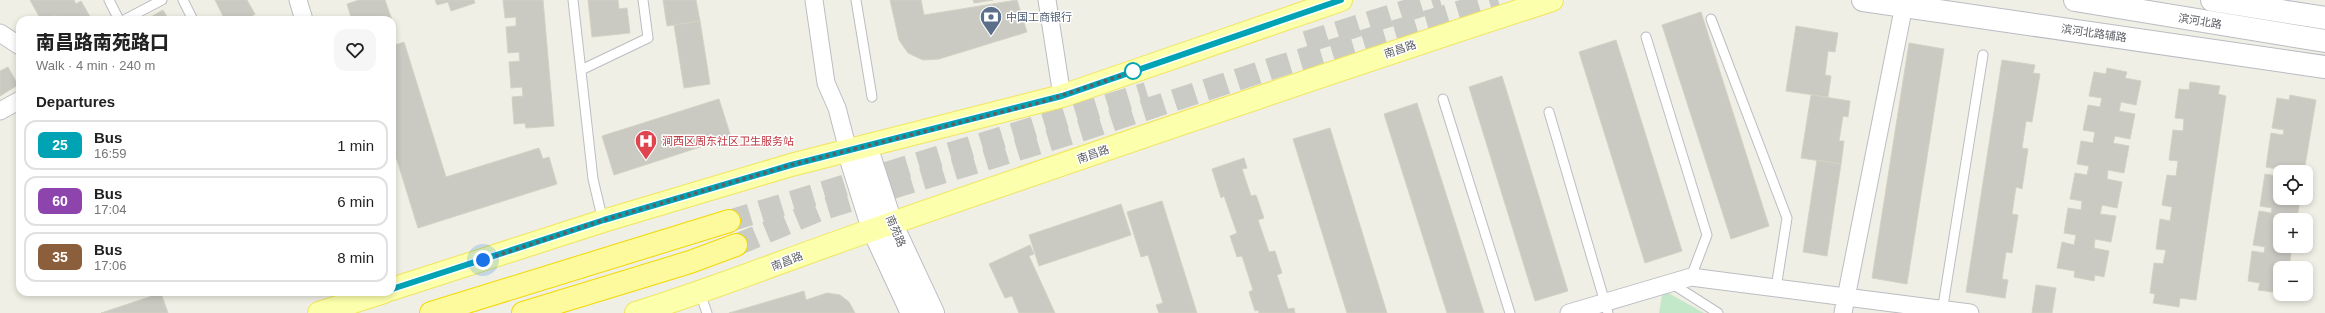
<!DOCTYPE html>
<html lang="en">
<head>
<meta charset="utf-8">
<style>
	:root { --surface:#fff; --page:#f6f6f6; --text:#222; --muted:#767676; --line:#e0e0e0 }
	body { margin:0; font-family:Arial,"Noto Sans SC",sans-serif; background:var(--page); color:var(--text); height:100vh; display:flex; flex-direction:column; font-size:15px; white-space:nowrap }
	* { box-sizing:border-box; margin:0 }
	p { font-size:13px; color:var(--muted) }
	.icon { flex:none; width:22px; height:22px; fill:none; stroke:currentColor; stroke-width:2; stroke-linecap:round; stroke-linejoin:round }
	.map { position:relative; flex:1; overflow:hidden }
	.side { position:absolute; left:16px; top:16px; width:380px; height:280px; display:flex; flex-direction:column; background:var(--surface); border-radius:12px; box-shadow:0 2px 6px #0003 }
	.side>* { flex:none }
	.badge { padding:0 8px; border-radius:6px; font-size:14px; line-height:26px }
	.tools { position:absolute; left:2273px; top:165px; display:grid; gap:8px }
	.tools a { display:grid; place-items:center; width:40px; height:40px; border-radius:8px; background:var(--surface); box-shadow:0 2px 6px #0003; font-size:20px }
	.you { position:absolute; width:20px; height:20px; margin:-10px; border:3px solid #fff; border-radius:50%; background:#1a73e8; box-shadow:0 0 0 6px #1a73e833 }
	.map>.badge { position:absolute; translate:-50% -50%; box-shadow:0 0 0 2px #fff }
	h2 { padding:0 20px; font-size:15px; line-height:36px }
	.round { display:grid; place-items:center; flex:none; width:42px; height:42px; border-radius:12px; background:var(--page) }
	.head { display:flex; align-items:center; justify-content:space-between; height:68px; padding:0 20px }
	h1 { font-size:19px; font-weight:800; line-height:30px }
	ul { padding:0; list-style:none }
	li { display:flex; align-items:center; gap:12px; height:50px; margin:0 8px 6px; padding:0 12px; border:2px solid var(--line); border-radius:12px }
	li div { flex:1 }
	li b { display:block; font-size:15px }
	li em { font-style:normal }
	li .badge { min-width:44px; font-weight:700; text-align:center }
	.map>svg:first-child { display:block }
	.green { fill:#c2e7c9 }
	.building { fill:#cac9c2; stroke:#d4d2c3 }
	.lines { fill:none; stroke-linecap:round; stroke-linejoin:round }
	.trunk-tunnel { stroke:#cacbc5; stroke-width:22; stroke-dasharray:22 11; stroke-linecap:butt }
	.service-casing { stroke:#bcbdc4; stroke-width:11 }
	.minor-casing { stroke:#bcbdc4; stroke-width:19 }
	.tertiary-casing { stroke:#bcbdc4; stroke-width:24 }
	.secondary-casing { stroke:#babcc3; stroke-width:24 }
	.primary-casing { stroke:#f1e55c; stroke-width:24 }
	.trunk-casing { stroke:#f3d801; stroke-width:24 }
	.service { stroke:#fff; stroke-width:9 }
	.minor { stroke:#fff; stroke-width:17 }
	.tertiary { stroke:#fff; stroke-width:22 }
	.secondary { stroke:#fff; stroke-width:22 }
	.primary { stroke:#fcffab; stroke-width:22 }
	.trunk { stroke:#fcfa9d; stroke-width:22 }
	.line-casing { stroke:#fff; stroke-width:9 }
	.line { stroke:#00a3b4; stroke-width:6 }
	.walk { stroke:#5d5f66; stroke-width:4; stroke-dasharray:0 7.2 }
	.stop-dot { fill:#fff; stroke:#00a3b4; stroke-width:2 }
	.labels { text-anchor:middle; stroke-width:3; stroke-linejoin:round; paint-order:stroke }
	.service-label { font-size:11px; fill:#4e5e75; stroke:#fff; text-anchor:start }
	.street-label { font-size:11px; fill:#5d5f66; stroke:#fff }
	.health-label { font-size:11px; fill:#be3a42; stroke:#fff; text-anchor:start }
</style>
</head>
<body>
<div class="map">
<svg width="2325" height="313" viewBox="0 0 2325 313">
	<rect width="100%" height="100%" fill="#efefe5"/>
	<path class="green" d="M1663,290l41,23h-45z"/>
	<path class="building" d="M30,0h44l2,4 5,-3 11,19h-34l-2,-5 -8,5h-7z
		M215,0h32l8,14 -9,6h-21z
		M385,0l7,20h-40l-5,-16 12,-4z
		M435,0h39l1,3 -24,8 -3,-9 -11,3z
		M503,0h40l11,126 -28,2 -1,-5 -11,1 -2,-27 11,-1 -1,-9 -11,1 -2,-26 11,-1 -1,-9 -11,1 -2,-26 10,-1v-9l-11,1z
		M588,0h30l1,9 8,-1 3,25 -38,4z
		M663,0h33l4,21 -33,5z
		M890,0h31l3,15 93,-15 10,32 -88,27 -16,1 -15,-7 -9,-13z
		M973,0h20l-19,3z
		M163,10l6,10h-24z
		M1701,12l68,214 -38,13 -69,-214z
		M700,21l10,63 -26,4 -10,-63z
		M1796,26l42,7 -3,19 -7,-1 -3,24 6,1 -3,21 -42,-6z
		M1616,40l66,211 -37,12 -66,-211z
		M404,42l42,135 93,-29 4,11 6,-2 8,27 -139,44 -26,-84v-98z
		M1909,43l35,6 -37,235 -35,-6z
		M2002,60l33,5 -2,8 7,1 -8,48 -6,-1 -4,27 6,1 -6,40 -6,-2 -4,27 6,1 -6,38 -6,-1 -4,27 6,1 -3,18 -39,-6z
		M8,67l10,18 -18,11v-25z
		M2107,68l20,4 -2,6 16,3 -5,24 -15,-3 -2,9 16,3 -5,25 -15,-3 -2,7 16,3 -5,27 -16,-3 -1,9 15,3 -5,26 -15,-3 -2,9 16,2 -5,26 -16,-3 -1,9 15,3 -5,26 -9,-2 -1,6 -20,-4 1,-6 -18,-3 5,-26 12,3 2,-10 -12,-2 4,-25 13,2 1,-9 -12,-2 5,-26 12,2 2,-9 -12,-2 4,-23 12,2 2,-11 -12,-2 5,-25 12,2 2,-9 -13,-2 5,-24 12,2z
		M1502,76l66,215 -33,10 -66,-214z
		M2190,82l30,4 -2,8 8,2 -30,204 -16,-2 -1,9 -26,-4 2,-9 -5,-1 4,-30 9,1 3,-14 -10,-1 4,-30 10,2 2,-14 -10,-2 5,-30 9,1 2,-15 -9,-1 4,-30 10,1 1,-12 -9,-1 4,-29 10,1z
		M1811,95l39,6 -2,16 -5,-1 -4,25h5l-3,23 -40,-6z
		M2290,95l26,5 -12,72h-24v26h20l-3,22h-17v26h12l-3,22h-9v25l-22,-3 2,-7 -12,-2 4,-30 12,2 1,-6 -12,-2 6,-34 12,2 1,-5 -12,-2 5,-32 11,2 2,-7 -12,-2 5,-34 12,2 1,-5 -12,-2 5,-30 12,2z
		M719,99l12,38 -117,38 -12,-39z
		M1417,103l67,210h-37l-63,-199z
		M1330,128l57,185h-40l-54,-174z
		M1244,158l3,10 -5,1 9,27 5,-1 8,23 -6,2 11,32 6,-1 7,22 -5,2 11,34 6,-1 1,5h-36l-1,-3 -3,1 -6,-19 4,-2 -11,-34 -5,1 -7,-21 7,-3 -13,-37 -3,2 -9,-29z
		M1817,160l24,4 -14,92 -24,-4z
		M1162,201l35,112h-38l-3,-8 7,-2 -15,-48 -7,2 -14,-45z
		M1121,204l10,31 -92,31 -10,-31z
		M1030,245l4,9 -5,2 26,57h-36l-7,-17 -7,2 -16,-34z
		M2036,285l20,3 -4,25h-20z
		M804,291l2,9 21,-7 13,2 9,7 6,11h-126z
		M161,293l7,20h-67z"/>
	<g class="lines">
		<path class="trunk-tunnel" d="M1306,42l134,-42
			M729,221l418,-128
			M736,245l84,-35 263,-80 193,-63 222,-67"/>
		<g class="service-casing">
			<path id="service" d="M109,0l10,20
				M183,0l10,20
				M573,0l20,179 10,42
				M856,0l16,97
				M1711,19l76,199 -11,70
				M124,20l38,-20
				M1646,37l61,198 -16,42
				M581,70l67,-32 -5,-38
				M1443,99l67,214
				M1549,112l59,201
				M1671,283l47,30
				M700,293l7,20
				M1942,312l41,-257"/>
		</g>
		<g class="minor-casing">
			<path id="minor" d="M298,0l6,20
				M814,0l12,83 11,25 11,42
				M1047,0l15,96
				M0,33l20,13
				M0,111l20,-11
				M1569,313l122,-36 279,36
				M1843,313l62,-313"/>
		</g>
		<g class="tertiary-casing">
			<path id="tertiary" d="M866,146l25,77 42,90
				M848,150l25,79 39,84"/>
		</g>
		<g class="secondary-casing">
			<path id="secondary" d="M1863,0l462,67
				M2075,0l250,41
				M2212,0l113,18"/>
		</g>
		<g class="primary-casing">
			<path id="primary" d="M392,289l211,-68 188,-56 271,-69 279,-96
				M319,313l65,-21
				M636,313c81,-25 159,-57 239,-84 225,-78 450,-155 677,-229"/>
		</g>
		<g class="trunk-casing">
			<path id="trunk" d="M431,313l298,-92
				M523,313l167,-51 46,-17"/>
		</g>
		<use href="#service" class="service"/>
		<use href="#minor" class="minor"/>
		<use href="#tertiary" class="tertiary"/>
		<use href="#secondary" class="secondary"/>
		<use href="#primary" class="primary"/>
		<use href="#trunk" class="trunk"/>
	</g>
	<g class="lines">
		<g class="line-casing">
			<path id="line" d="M392,289l212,-69 187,-55 271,-69 279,-96"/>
		</g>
		<use href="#line" class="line"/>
		<path class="walk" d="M483,260l121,-40 187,-55 251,-63 93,-31h-2"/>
	</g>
	<defs>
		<g id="bank-pin" transform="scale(1.15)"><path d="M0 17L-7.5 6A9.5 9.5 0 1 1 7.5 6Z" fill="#5c6f8a" stroke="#fff"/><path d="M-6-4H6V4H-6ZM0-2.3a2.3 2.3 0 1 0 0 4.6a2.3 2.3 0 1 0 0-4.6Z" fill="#fff"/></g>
		<g id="hospital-pin" transform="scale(1.15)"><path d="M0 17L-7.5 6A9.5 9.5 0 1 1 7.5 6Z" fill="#e0444e" stroke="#fff"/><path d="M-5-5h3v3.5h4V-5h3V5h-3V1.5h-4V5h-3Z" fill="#fff"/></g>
	</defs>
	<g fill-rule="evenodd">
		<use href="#bank-pin" x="991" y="17"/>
		<use href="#hospital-pin" x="646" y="141"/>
	</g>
	<circle class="stop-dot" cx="1133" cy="71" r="8"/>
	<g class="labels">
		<g class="service-label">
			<text x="1006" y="21">中国工商银行</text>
		</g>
		<g class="street-label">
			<text transform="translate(2200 21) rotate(9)" y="4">滨河北路</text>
			<text transform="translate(2094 33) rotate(8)" y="4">滨河北路辅路</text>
			<text transform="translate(1400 49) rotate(-18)" y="4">南昌路</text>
			<text transform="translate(1093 154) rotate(-19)" y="4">南昌路</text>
			<text transform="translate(896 231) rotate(67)" y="4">南苑路</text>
			<text transform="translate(787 261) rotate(-21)" y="4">南昌路</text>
		</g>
		<g class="health-label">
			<text x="662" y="145">涧西区周东社区卫生服务站</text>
		</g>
	</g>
</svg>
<div class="tools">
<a><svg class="icon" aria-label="locate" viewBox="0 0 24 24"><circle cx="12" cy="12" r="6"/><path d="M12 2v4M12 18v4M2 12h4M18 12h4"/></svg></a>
<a>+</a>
<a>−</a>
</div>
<div class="you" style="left:483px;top:260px"></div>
<section class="side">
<div class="head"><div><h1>南昌路南苑路口</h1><p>Walk · 4 min · 240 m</p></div><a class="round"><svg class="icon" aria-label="heart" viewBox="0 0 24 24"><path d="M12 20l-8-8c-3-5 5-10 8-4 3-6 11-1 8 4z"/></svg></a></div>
<h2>Departures</h2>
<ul>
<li><span class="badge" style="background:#00a3b4;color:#fff">25</span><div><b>Bus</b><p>16:59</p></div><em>1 min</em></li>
<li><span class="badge" style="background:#8e44ad;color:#fff">60</span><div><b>Bus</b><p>17:04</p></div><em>6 min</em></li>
<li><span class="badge" style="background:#8b5e3c;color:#fff">35</span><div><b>Bus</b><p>17:06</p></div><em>8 min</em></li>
</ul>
</section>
</div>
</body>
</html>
